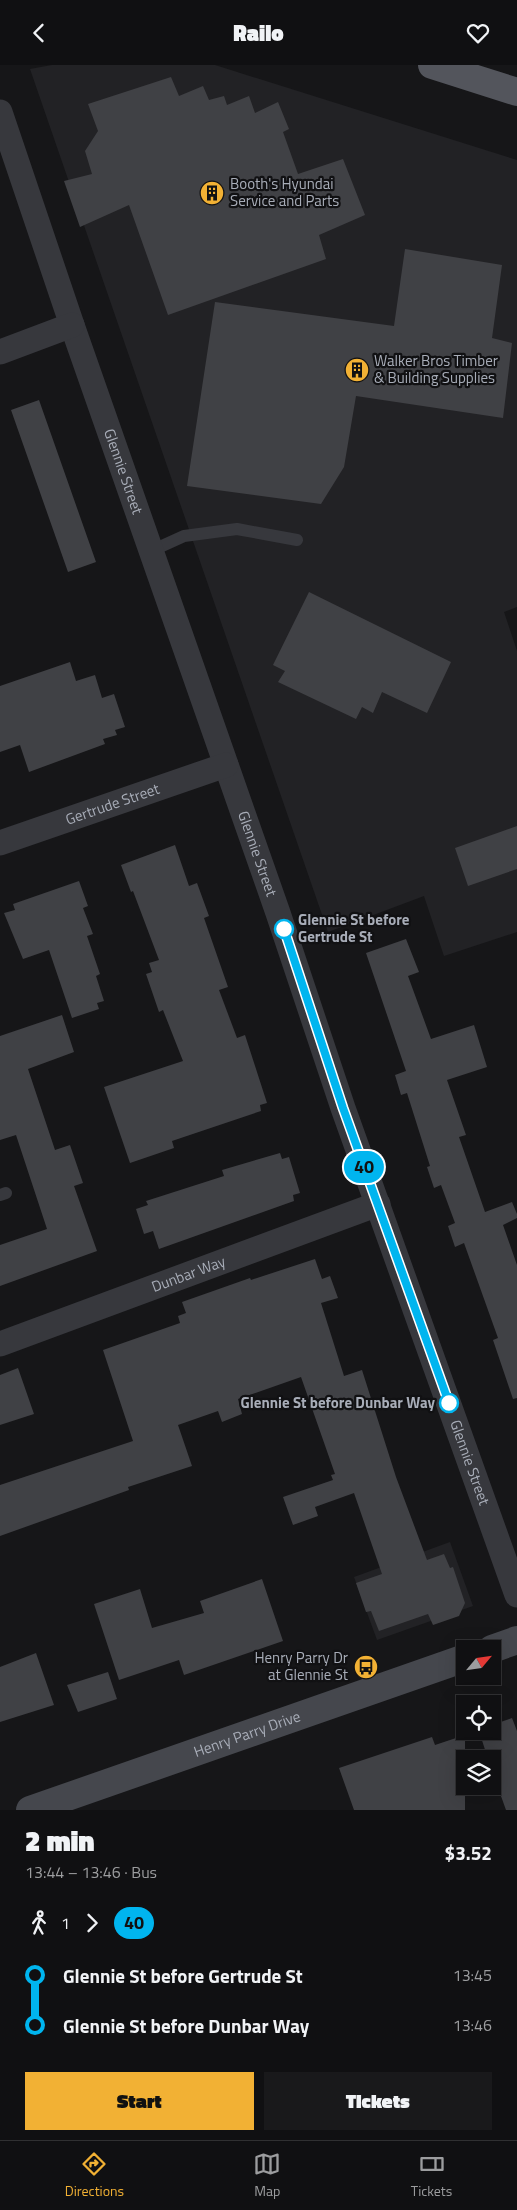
<!DOCTYPE html>
<html lang="en">
<head>
<meta charset="utf-8">
<style>
	:root { --surface:#101012; --page:#19191b; --text:#f1f3f6; --muted:#9c9d9f; --line:#303032; --accent:#f2b134 }
	body { margin:0; font-family:"Titillium Web",sans-serif; background:var(--page); color:var(--text); height:100vh; display:flex; flex-direction:column; font-size:19px; white-space:nowrap }
	* { box-sizing:border-box; margin:0 }
	p { font-size:16px; color:var(--muted) }
	.icon { flex:none; width:28px; height:28px; fill:none; stroke:currentColor; stroke-width:2; stroke-linecap:round; stroke-linejoin:round }
	.map { position:relative; height:1745px; overflow:hidden }
	.drawer { display:flex; flex-direction:column; background:var(--surface); flex:1 }
	.drawer>* { flex:none }
	.badge { padding:0 10px; border-radius:16px; font-size:18px; line-height:32px }
	.needle { width:32px; rotate:61deg }
	.controls { position:absolute; left:456px; top:1575px; display:grid; gap:10px }
	.controls a { display:grid; place-items:center; width:45px; height:45px; border-radius:0px; background:var(--surface); box-shadow:0 5px 20px #0002,0 0 0 1px var(--line); font-size:25px }
	.map>.badge { position:absolute; translate:-50% -50%; box-shadow:0 0 0 2px #fff }
	.legs { display:flex; align-items:center; gap:8px; height:55px; padding:0 25px; font-size:16px }
	.legs p { margin-inline-start:auto }
	.overview { display:flex; align-items:center; justify-content:space-between; height:85px; padding:0 25px }
	h1 { font-size:28px; font-weight:800; line-height:38px }
	.cta { display:flex; gap:10px; margin-top:auto; padding:10px 25px }
	.cta a { flex:1; height:58px; border-radius:0px; background:var(--accent); color:#111; font-size:20px; font-weight:800; line-height:58px; text-align:center }
	.cta a+a { background:var(--page); color:var(--text) }
	ul { padding:0 25px; list-style:none }
	li { display:flex; align-items:center; gap:18px; height:50px; font-size:19px }
	li i { display:grid; place-items:center; width:8px; height:100%; margin:0 6px; background:currentColor }
	li i::after { content:''; width:12px; height:12px; margin:-6px; border:4px solid; border-radius:50%; background:var(--surface) }
	li p { margin-inline-start:auto }
	li:first-child i { background:linear-gradient(#0000 50%,currentColor 0) }
	li:last-child i { background:linear-gradient(currentColor 50%,#0000 0) }
	header { display:flex; justify-content:space-between; align-items:center; height:65px; padding:0 25px; background:var(--surface); font-size:22px; font-weight:800 }
	.dock { display:flex; justify-content:space-around; align-items:center; height:70px; border-top:1px solid var(--line); background:var(--surface); font-size:14px; color:var(--muted) }
	.dock a { display:grid; justify-items:center; gap:2px }
	.dock .on { color:var(--accent) }
	.map>svg:first-child { display:block }
	.built { fill:#222225 }
	.building { fill:#404145 }
	.lines { fill:none; stroke-linecap:round; stroke-linejoin:round }
	.lane { stroke:#37383d; stroke-width:12 }
	.street { stroke:#37383d; stroke-width:25 }
	.secondary { stroke:#45474d; stroke-width:28 }
	.primary { stroke:#53555c; stroke-width:28 }
	.line-1-casing { stroke:#fff; stroke-width:11 }
	.line-1 { stroke:#00b5ef; stroke-width:8 }
	.stop-1-dot { fill:#fff; stroke:#00b5ef; stroke-width:2.5 }
	.labels { text-anchor:middle; stroke-width:4.5; stroke-linejoin:round; paint-order:stroke }
	.poi-label { font-size:15px; fill:#a8adb8; stroke:#111113; text-anchor:start }
	.street-label { font-size:15px; fill:#a8adb8; stroke:#111113 }
	.stop-label { font-size:15px; font-weight:bold; fill:#a8adb8; stroke:#111113; text-anchor:start }
</style>
</head>
<body>
<header><svg class="icon" aria-label="back" viewBox="0 0 24 24"><path d="M15 5l-7 7 7 7"/></svg>Railo<svg class="icon" aria-label="heart" viewBox="0 0 24 24"><path d="M12 20l-8-8c-3-5 5-10 8-4 3-6 11-1 8 4z"/></svg></header>
<div class="map">
<svg width="517" height="1745" viewBox="0 0 517 1745">
	<rect width="100%" height="100%" fill="#161618"/>
	<path class="built" d="M52,0h163l302,95v447l-13,5 13,39v281l-73,24 -20,-60 -96,36 -298,-863z
		M450,1477l23,64 -96,34 -23,-63z"/>
	<path class="building" d="M171,12l8,19 24,-10 6,14 15,-4 3,9 22,-9 6,17 23,-11 11,27 -6,3 15,42 45,-15 22,56 -46,20 7,24 -158,56 -39,-110 -49,22 -16,-46 28,-7 -7,-23 13,-20 -10,-27z
		M405,184l97,16 -10,73 20,5 -9,75 -147,-22 -12,71 -23,37 -134,-18 28,-184 179,24z
		M39,335l57,162 -28,10 -57,-162z
		M309,527l142,70 -24,51 -45,-21 -9,21 -11,-6 -6,12 -78,-37 7,-11 -12,-6z
		M70,597l6,19 19,-6 7,23 12,-4 11,33 -10,3 2,5 -14,4 2,5 -76,28 -9,-27 -20,7v-66z
		M517,761v43l-49,17 -13,-38z
		M175,780l14,41 8,-3 12,33 -5,2 24,69 -9,3 18,48 8,-3 22,68 -7,2 1,6 -89,30 2,7 -44,15 -26,-76 79,-26 -20,-51 -4,2 -13,-38 6,-2 -3,-9 10,-3 -26,-69 -2,1 -10,-27z
		M79,816l9,25 -5,2 10,26 -6,2 13,38 -4,2 8,25 -7,2 2,6 -27,9 -23,-68 -26,9 -19,-46 11,-3 -2,-6z
		M406,874l13,33 -11,4 23,63 43,-14 13,42 -40,13 19,55 -7,2 26,75 27,-10 5,12v4l-14,7 14,40v133l-4,1 -20,-59 5,-2 -34,-95 -9,4 -7,-21 7,-3 -14,-38 -7,3 -7,-21 3,-1 -23,-73 -6,2 -6,-20 11,-4 -40,-118z
		M62,950l12,37 -46,17 27,81 15,-5 13,38 -9,3 23,65 -97,35v-41l47,-16 -31,-94 -16,5v-104z
		M280,1088l2,6 7,-2 11,36 -7,2 1,6 -135,48 -6,-18 -9,3 -8,-25 12,-4 -2,-4 78,-25 -2,-6z
		M315,1194l7,20 8,-3 8,22 -17,5 23,73 18,-6 34,107 31,83 17,-6 6,14 3,-1 12,36 -6,13 -26,9 -5,-11 -49,17 -8,-20 -5,1 -10,-29 26,-9 -28,-81 -39,14 3,9 -25,9 -10,-28 50,-17 -2,-5 4,-1 -34,-97 -63,22 4,15 -20,8 -4,-11 -40,14 14,41 -64,21 1,3 -129,46v-51l133,-44 -30,-91 77,-27 -2,-7 8,-3 -4,-11 68,-24 1,2z
		M18,1303l16,46 -34,11v-50z
		M262,1514l21,62 -99,34 -5,-15 -60,20 -25,-76 46,-15 12,39 52,-15 -4,-12z
		M36,1588l18,52 -54,17v-55z
		M108,1607l9,27 -39,13 -11,-27z
		M512,1653l5,13v79h-11l-14,-39v-12h-4l-9,-28h13v-6z
		M465,1670v75h-111l-15,-42 93,-31 3,8z"/>
	<g class="lines">
		<path class="lane" d="M151,486l33,-15 53,-7 60,11
			M0,1130l6,-2"/>
		<g class="street">
			<path id="s1" d="M0,47l72,213 206,588 65,195 174,487"/>
			<path d="M0,287l72,-27"/>
			<path id="s2" d="M0,778l226,-78"/>
			<path id="s3" d="M0,1279l378,-140"/>
		</g>
		<g class="secondary">
			<path d="M492,1584l25,-9"/>
			<path id="s4" d="M30,1745l435,-152"/>
		</g>
		<path class="primary" d="M432,0l85,27"/>
	</g>
	<g class="lines">
		<g class="line-1-casing">
			<path id="line-1" d="M284,864l59,179 106,295"/>
		</g>
		<use href="#line-1" class="line-1"/>
	</g>
	<defs>
		<g id="building-disc" transform="scale(1.25)"><circle r="9.5" fill="#f2b134" stroke="#111113"/><path d="M-4-6H4V6H1V3H-1V6H-4ZM-2.5-4.3h1.7v1.8h-1.7ZM.8-4.3h1.7v1.8H.8ZM-2.5-1h1.7V.8h-1.7ZM.8-1h1.7V.8H.8Z" fill="#111"/></g>
		<g id="bus-disc" transform="scale(1.25)"><circle r="9.5" fill="#f2b134" stroke="#111113"/><path d="M-5-6H5V4H4V6H2V4H-2V6H-4V4H-5ZM-3.5-4V0h7V-4ZM-3.5 1.2v1.5H-2V1.2ZM2 1.2v1.5H3.5V1.2Z" fill="#111"/></g>
	</defs>
	<g fill-rule="evenodd">
		<use href="#building-disc" x="212" y="128"/>
		<use href="#building-disc" x="357" y="305"/>
		<use href="#bus-disc" x="366" y="1602"/>
	</g>
	<g class="stop-1-dot">
		<circle cx="284" cy="864" r="9"/>
		<circle cx="449" cy="1338" r="9"/>
	</g>
	<g class="labels">
		<g class="poi-label">
			<text x="230" y="124">Booth's Hyundai<tspan x="230" dy="17">Service and Parts</tspan></text>
			<text x="374" y="301">Walker Bros Timber<tspan x="374" dy="17">&amp; Building Supplies</tspan></text>
			<text x="348" y="1598" text-anchor="end">Henry Parry Dr<tspan x="348" dy="17">at Glennie St</tspan></text>
		</g>
		<g class="street-label">
			<text dy="5" stroke="none"><textPath href="#s1" startOffset="380">Glennie Street</textPath></text>
			<text dy="5" stroke="none"><textPath href="#s2" startOffset="119">Gertrude Street</textPath></text>
			<text dy="5" stroke="none"><textPath href="#s1" startOffset="785">Glennie Street</textPath></text>
			<text dy="5" stroke="none"><textPath href="#s3" startOffset="201">Dunbar Way</textPath></text>
			<text dy="5" stroke="none"><textPath href="#s1" startOffset="1430">Glennie Street</textPath></text>
			<text dy="5" stroke="none"><textPath href="#s4" startOffset="230">Henry Parry Drive</textPath></text>
		</g>
		<g class="stop-label">
			<text x="298" y="860">Glennie St before<tspan x="298" dy="17">Gertrude St</tspan></text>
			<text x="435" y="1343" text-anchor="end">Glennie St before Dunbar Way</text>
		</g>
	</g>
</svg>
<div class="controls">
<a><svg class="needle" viewBox="-14 -14 28 28"><path d="M0-13l5 13h-10z" fill="#e53935"/><path d="M0 13l5-13h-10z" fill="#9c9d9f"/></svg></a>
<a><svg class="icon" aria-label="locate" viewBox="0 0 24 24"><circle cx="12" cy="12" r="6"/><path d="M12 2v4M12 18v4M2 12h4M18 12h4"/></svg></a>
<a><svg class="icon" aria-label="layers" viewBox="0 0 24 24"><path d="M12 4l9 5-9 5-9-5zM3 14l9 5 9-5"/></svg></a>
</div>
<b class="badge" style="left:364px;top:1102px;background:#00b5ef;color:#111">40</b>
</div>
<section class="drawer">
<div class="overview"><div><h1>2 min</h1><p>13:44 – 13:46 · Bus</p></div><b>$3.52</b></div>
<div class="legs"><svg class="icon" aria-label="walk" viewBox="0 0 24 24"><circle cx="13" cy="4" r="2"/><path d="M13 8l-2 6 4 7M11 14l-3 7M7 12l3-4h3l4 4"/></svg>1<svg class="icon" aria-label="forward" viewBox="0 0 24 24"><path d="M9 5l7 7-7 7"/></svg><b class="badge" style="background:#00b5ef;color:#111">40</b></div>
<ul>
<li><i style="color:#00b5ef"></i><b>Glennie St before Gertrude St</b><p>13:45</p></li>
<li><i style="color:#00b5ef"></i><b>Glennie St before Dunbar Way</b><p>13:46</p></li>
</ul>
<div class="cta"><a>Start</a><a>Tickets</a></div>
</section>
<nav class="dock">
<a class="on"><svg class="icon" aria-label="directions" viewBox="0 0 24 24"><path d="M12 3l9 9-9 9-9-9zM9 14v-3h6M13 9l2 2-2 2"/></svg>Directions</a>
<a><svg class="icon" aria-label="map" viewBox="0 0 24 24"><path d="M3 6l6-2 6 2 6-2v14l-6 2-6-2-6 2zM9 4v14M15 6v14"/></svg>Map</a>
<a><svg class="icon" aria-label="tickets" viewBox="0 0 24 24"><path d="M3 7h18v10H3zM15 7v10"/></svg>Tickets</a>
</nav>
</body>
</html>
